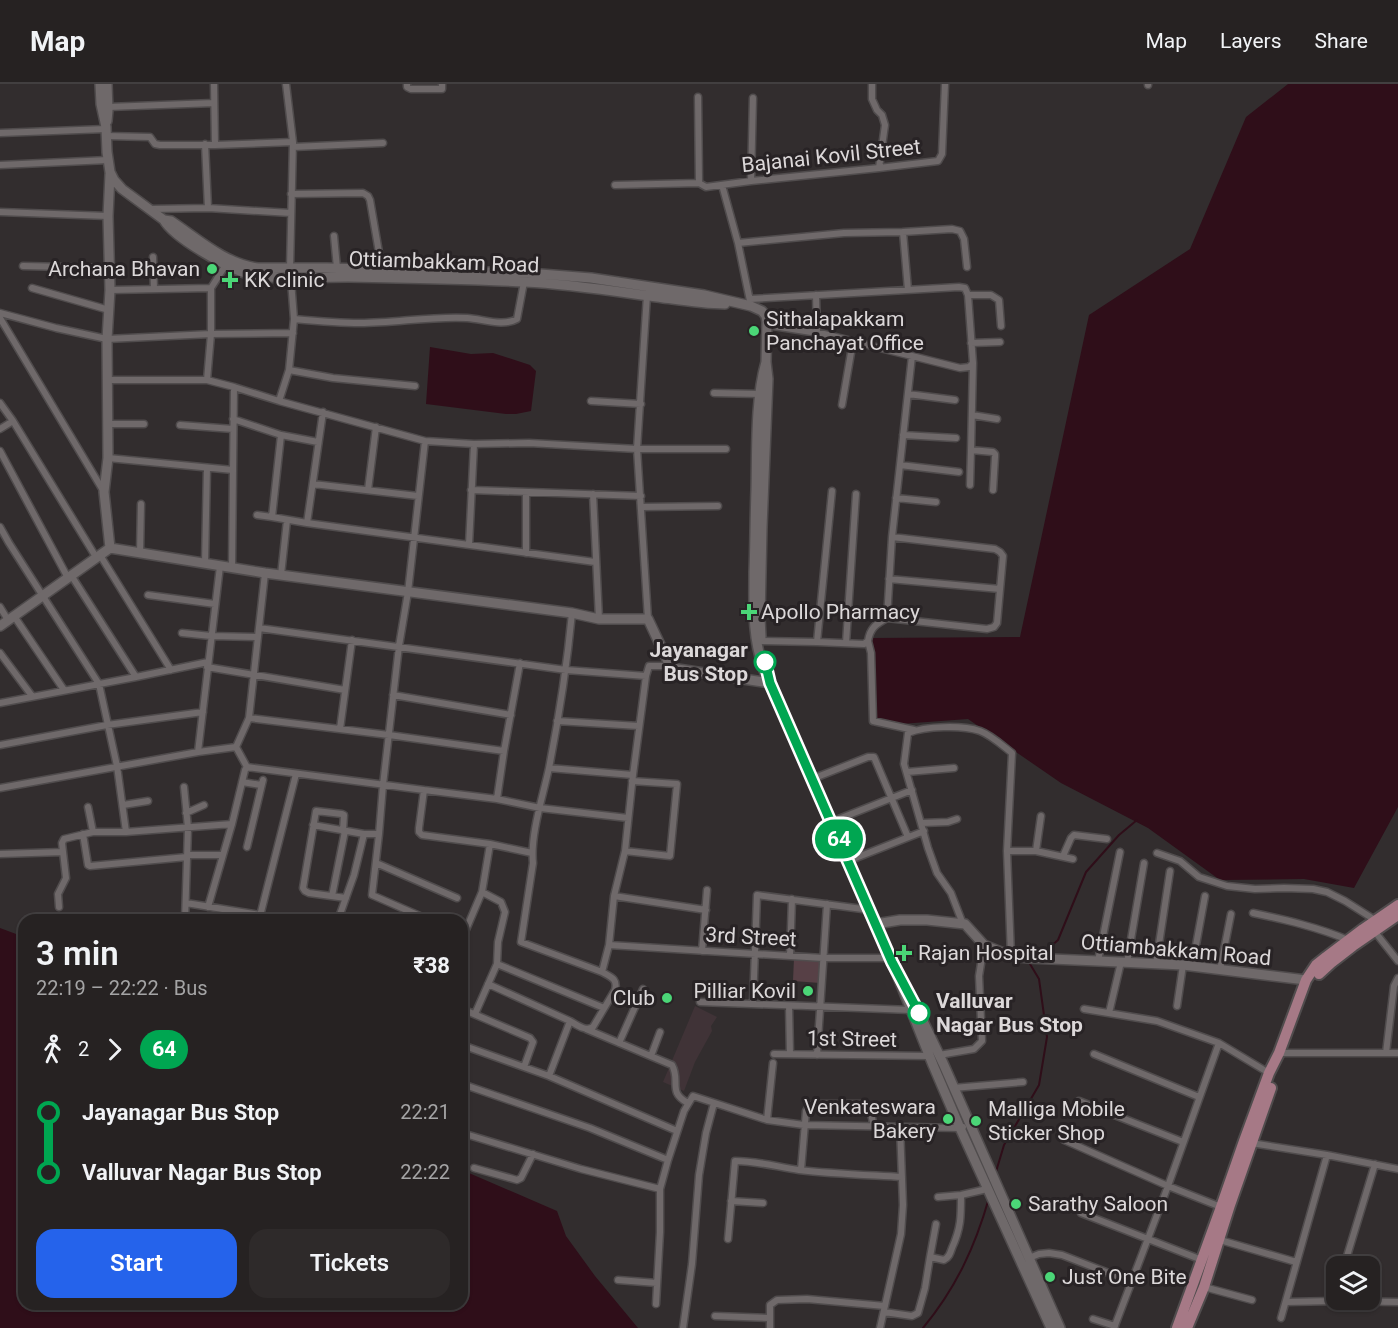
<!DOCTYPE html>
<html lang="en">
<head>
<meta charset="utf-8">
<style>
	:root { --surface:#262222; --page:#2e2a2a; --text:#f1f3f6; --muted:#a4a4a5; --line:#423f40; --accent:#2563eb }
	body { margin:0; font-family:Roboto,sans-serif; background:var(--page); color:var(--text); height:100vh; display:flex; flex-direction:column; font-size:22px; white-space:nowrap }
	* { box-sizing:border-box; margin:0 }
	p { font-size:20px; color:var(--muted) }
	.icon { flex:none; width:33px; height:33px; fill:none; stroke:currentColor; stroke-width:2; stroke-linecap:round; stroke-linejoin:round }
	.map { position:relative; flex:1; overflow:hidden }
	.drawer { position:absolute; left:18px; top:830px; width:450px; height:396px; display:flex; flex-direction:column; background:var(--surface); border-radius:18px; box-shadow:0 2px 4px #0004,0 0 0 2px var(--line) }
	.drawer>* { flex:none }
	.badge { padding:0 12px; border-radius:20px; font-size:21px; line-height:39px }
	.buttons { position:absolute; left:1326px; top:1172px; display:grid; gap:12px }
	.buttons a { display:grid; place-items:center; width:54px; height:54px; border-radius:12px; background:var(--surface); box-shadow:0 2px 4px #0004,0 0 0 2px var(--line); font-size:30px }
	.map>.badge { position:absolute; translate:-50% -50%; box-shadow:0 0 0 3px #fff }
	.legs { display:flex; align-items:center; gap:9px; height:66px; padding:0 18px; font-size:20px }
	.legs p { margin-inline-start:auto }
	.headline { display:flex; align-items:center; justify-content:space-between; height:102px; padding:0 18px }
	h1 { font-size:33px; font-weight:600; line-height:45px }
	.cta { display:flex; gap:12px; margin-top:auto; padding:12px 18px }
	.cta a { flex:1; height:69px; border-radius:18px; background:var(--accent); color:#fff; font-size:24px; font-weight:600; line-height:69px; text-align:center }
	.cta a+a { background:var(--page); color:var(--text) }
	ul { padding:0 18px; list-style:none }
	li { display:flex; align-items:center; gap:21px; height:60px; font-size:22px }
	li i { display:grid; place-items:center; width:9px; height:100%; margin:0 8px; background:currentColor }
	li i::after { content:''; width:15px; height:15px; margin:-8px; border:4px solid; border-radius:50%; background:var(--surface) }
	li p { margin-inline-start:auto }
	li:first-child i { background:linear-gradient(#0000 50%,currentColor 0) }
	li:last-child i { background:linear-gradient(currentColor 50%,#0000 0) }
	header { display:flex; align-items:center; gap:36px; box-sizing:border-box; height:84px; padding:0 30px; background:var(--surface); border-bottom:2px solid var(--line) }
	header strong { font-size:28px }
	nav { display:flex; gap:33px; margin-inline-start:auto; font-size:21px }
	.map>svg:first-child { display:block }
	.built { fill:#403337 }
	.green { fill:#574046 }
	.water { fill:#2f0e19 }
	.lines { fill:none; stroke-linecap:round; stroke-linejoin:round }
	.stream { stroke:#2f0e19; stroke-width:2 }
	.street-casing { stroke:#504c4d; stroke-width:9 }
	.secondary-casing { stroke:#504c4d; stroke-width:12 }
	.primary-casing { stroke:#504c4d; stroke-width:14 }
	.street { stroke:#6f696a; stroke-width:6 }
	.secondary { stroke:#6f696a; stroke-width:9 }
	.primary { stroke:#a67986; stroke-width:10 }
	.line-1-casing { stroke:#fff; stroke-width:14 }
	.line-1 { stroke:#00a651; stroke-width:9 }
	.poi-dot { fill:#4bd677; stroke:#282325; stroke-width:2 }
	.stop-1-dot { fill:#fff; stroke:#00a651; stroke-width:3 }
	.labels { text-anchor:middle; stroke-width:6; stroke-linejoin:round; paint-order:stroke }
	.street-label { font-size:21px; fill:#dcd8d9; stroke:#282325 }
	.poi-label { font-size:21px; fill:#dcd8d9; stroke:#282325; text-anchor:start }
	.stop-label { font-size:21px; font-weight:bold; fill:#dcd8d9; stroke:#282325; text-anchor:end }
</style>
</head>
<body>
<header>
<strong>Map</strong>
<nav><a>Map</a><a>Layers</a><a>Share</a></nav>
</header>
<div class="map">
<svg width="1398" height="1244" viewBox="0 0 1398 1244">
	<rect width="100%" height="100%" fill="#322d2e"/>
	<path class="built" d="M695,922l22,11 -6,9 1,5 -17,31 -11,29 -21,-9z"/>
	<path class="green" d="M794,874l29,2 -3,23 -27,-2z"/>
	<path class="water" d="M1288,0h110v723l-44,81 -50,-9 -84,1 -72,-52 -87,-45 -93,-64 -95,7 -2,-88 149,-1 69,-322 101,-66 56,-132z
		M430,263l41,7 22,-1 37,12 6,6 -5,40 -15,3h-10l-80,-10z
		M0,844l24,9v367h438v-134l95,41 9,25 29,40 43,52h-638z"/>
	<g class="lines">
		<path class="stream" d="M1041,871l17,-15 28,-68 33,-37 18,-15
			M995,1091l9,-30 35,-60 8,-48 -8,-58 -9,-15 2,-2
			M923,1244c33,-40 52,-81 66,-130"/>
		<g class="street-casing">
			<path id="street" d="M214,0l1,61
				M407,0v3l4,2h31v-5
				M872,0v15l5,11 5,5 3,10 -6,43
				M1148,0v1
				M698,13l1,86 7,4 45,-6 128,-13 59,-7 4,-7 3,-70
				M108,23l106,-4
				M0,49l106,-4
				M106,52l44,1 5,7 5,1h55l78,-3
				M205,60l3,64
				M293,63l90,-4
				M0,81l108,-5
				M751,97l2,-83
				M615,101l84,-2
				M722,101l16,58 12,58
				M291,110l72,-1 5,3 2,4 12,70
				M151,125l57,-1 83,5
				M0,128l108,4
				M903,148l5,58
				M334,152l3,32
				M738,159l106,-10 59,-1 49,-3 8,2 4,8 3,28
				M153,173l1,32
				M23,182l87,2
				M32,204l77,22
				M110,206l101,-2
				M647,211l-10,154 11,170
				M816,211l1,38
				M968,211h23l8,5 2,26
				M750,215l209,-12 6,1 3,7 5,68 -2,87
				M0,229l56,15 51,11 104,-5 82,-1
				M0,234l104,174
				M294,235c22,2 44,4 66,4 36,0 71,-7 107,-5 16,1 36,9 50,1l7,-37
				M767,241l57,9 136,34 9,-1 3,-3
				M971,259l29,-1
				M289,286l44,8 82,8
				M108,296h99l27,7 45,14 146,40 49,3 55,-1 108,6h89
				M207,296l4,-46v-46l16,-25
				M714,309l47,1
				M908,310l47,6
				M279,317l10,-31 5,-51 -4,-51 3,-126 -7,-58
				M591,317l50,3
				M0,319l13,18 83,136
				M842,321l11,-64
				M972,331l25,4
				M233,335l48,16 -9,82 35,6 288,39
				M107,340h37
				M180,341l53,4
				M0,345l13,-8
				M281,351l37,7
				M903,351l53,3
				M0,367l68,127
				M108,374l125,12 1,-83
				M900,381l59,7
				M313,400l105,12
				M970,401l1,-35 22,2 2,2v3l-2,33
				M368,406l8,-63
				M471,406l170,6
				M832,407l-15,151 47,2 4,-3c2,-13 8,-17 19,-23
				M593,410l6,125
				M896,414l40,4
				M642,423l76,-1
				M257,431l15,2
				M307,439l16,-111
				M0,443l9,16 90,141 18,82 9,66
				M892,453l103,12 5,3 3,4 -6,67 -3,4 -7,2 -100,-11 5,-81 20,-181
				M469,461l5,-101
				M140,469l1,-49
				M526,469v-61
				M100,471l71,115
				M205,479l2,-95
				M232,484l1,-98
				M71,491l65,102
				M281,491l6,-55
				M889,495l111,10
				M148,511l67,9
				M0,523l8,13
				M572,529c-5,52 -13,104 -23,155 -6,28 -19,67 -16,95l-12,79 81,30 7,-27 5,-49 11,-45 8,-76 13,-99 3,-10h21
				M14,532l50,74
				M259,544l307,42 80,6
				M182,549l29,3 47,1
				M761,557l56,1
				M868,557l3,12 2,68 41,9
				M846,559l10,-149
				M0,569l32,43
				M207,583l138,23
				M393,611l118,20
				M0,619l136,-26 72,-15
				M249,634l140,17 115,16
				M557,637l82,5
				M340,645l12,-89
				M0,661l107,-20 96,-13
				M236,663l13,-29 16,-145
				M198,668l22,-186
				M247,683l177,23 73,9 43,9 88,10
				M549,684l84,7
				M907,688l47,-4
				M812,695l56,-22h6l34,80
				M242,698l19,3
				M184,703l4,41 -3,92
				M0,704l198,-36 38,-5
				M424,706l-5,38v4l3,3 68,9 42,9
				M497,715l7,-48 16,-88
				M123,721l25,-4
				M88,723l5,25
				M186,729l18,-8
				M831,738l81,-32
				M922,739l26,-1 9,-3
				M313,741l51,9
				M343,747l1,-16 -2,-1 -26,-3 -13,77 2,3 4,2 37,5
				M83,750l5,31 2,1 97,-9
				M379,750l-7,61 55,24
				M247,763l16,-67
				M625,767l45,5 7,-72 -45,-3
				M1007,767h29l37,8
				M1036,767l5,-35
				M1157,769l23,8 19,16 28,9 28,3 29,-1 29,1 14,3 18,9 30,19
				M0,770l63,-2
				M187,771h36
				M1063,772l8,-18 3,-3 33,4
				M848,777l76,-30
				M376,779l81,35
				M332,812l13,-65
				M614,812l92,14
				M186,819l74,12 37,5
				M59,823l-1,-13 8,-16 -4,-35 2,-4 29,-7h33l106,-8
				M208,823l24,-83 13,-54 2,-3 -11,-20
				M1253,829c33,7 64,14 95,27
				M259,836l37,-146
				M338,836l16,-45 10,-41h15l4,-49 16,-139 9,-54 17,-151
				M963,840l-12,-31 -14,-20 -9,-25 -24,-84 4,-31c18,-7 54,-8 72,-2 11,4 23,15 32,22l-5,98 4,105
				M1375,848l23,29
				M462,855l20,-47
				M609,861l214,13h67
				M702,867l5,-61
				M790,872l2,-57
				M1098,877l22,-109
				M1127,879l17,-100
				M497,880l107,44
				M1156,880l14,-93
				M1192,883l13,-71
				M1220,886l11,-56
				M488,900l82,37 -21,55
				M700,918l211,8
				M753,920l4,-109 113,15
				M789,922l1,48
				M1177,922l6,-41
				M462,925l68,29 3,4 -9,25
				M1084,925l73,12 62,22 50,30
				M1109,929l12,-51
				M475,930l22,-50 1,-22 7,-30 -4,-10 -19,-10 8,-48
				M570,937c7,4 16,11 23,6l22,-37c3,-11 -4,-13 -13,-18
				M586,945l86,36c9,16 -5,27 16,38
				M619,959l24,-54
				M462,961l87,31 128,55
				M1279,969h119
				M1386,969l8,-67 4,-8
				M774,970l155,2
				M1094,970l105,43
				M817,971l10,-151
				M939,971l35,-6 8,-8 -3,-65 5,-31
				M651,972l9,-24
				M462,1000l128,44 78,32
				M953,1004l70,-6
				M1079,1017l104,41
				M767,1036l6,-57
				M462,1049l119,36 79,20
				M1064,1056l104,46 53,21
				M1251,1059l76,12 71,14
				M474,1084l43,12 4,-2 12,-24
				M801,1086l5,-59 3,-5 6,-2h47l7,2 5,20
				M938,1113l23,-2 26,-6
				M731,1117l32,2
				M1081,1129l121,47
				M728,1155l7,-78c22,0 43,6 64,9 34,4 69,5 103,7
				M1220,1156l76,22
				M930,1173l6,-33
				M1029,1174l10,-4 10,-1 13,2 70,27
				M1344,1182l31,-102
				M618,1196l39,3
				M1204,1203l48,13
				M1286,1218l48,-1 64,1
				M656,1220l4,-72v-43l8,-29 16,-49 9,-15 74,24 37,5 156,3 3,-1
				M884,1228l28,4 6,-3 7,-25 5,-31 14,3c5,-3 6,-6 8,-12 9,-20 9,-31 9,-53
				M715,1232l55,2
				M1281,1234l46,-163
				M1093,1235l22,7
				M683,1244l9,-64 7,-89 7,-42 8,-30
				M770,1244v-23l7,-5 30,-1 78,7
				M880,1244l21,-94 2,-29 -3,-78
				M1114,1244l54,-142 51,-143"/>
		</g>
		<g class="secondary-casing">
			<path id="secondary" d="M100,0l1,20 5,23 1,25 3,20 4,8 8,9 42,31c10,18 68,51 88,55 30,5 65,2 96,2 59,1 118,2 177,5 44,2 88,9 132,15 22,3 45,7 68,7
				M107,37l1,-11 -1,-26
				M164,136l7,1c27,18 54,43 87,47h69l201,5 63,5 113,17 47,11 11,5 4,5 1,6 -1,40 2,17 -6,148 -2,91 1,19
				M766,278c-11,38 -9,88 -10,128 -1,27 -1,55 -2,82 0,36 -2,61 9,96l129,294 41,103 27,63 91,200
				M110,464l-6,-56 4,-34 -1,-119 3,-49 -2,-74 2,-42
				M0,542l110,-78 155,25 307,40 27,6h49l23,49 99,15
				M876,840l24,-4h27l38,4 19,21 27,11 17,2 70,3 85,4 123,15
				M912,914l31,65 117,265"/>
		</g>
		<g class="primary-casing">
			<path id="primary" d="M1319,890l12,-11 22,-17 45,-31
				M1177,1244l44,-121 23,-66 25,-68 10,-20 27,-73 10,-15 10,-8 37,-28 35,-24
				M1187,1244l17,-41 26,-82 41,-117"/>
		</g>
		<use href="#street" class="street"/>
		<use href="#secondary" class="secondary"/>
		<use href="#primary" class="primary"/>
	</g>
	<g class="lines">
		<g class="line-1-casing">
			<path id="line-1" d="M765,578l5,21 122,279 27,51"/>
		</g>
		<use href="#line-1" class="line-1"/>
	</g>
	<g class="poi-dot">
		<circle cx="212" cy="185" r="6"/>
		<path d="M227 187h6v6h6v6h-6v6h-6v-6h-6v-6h6z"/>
		<circle cx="754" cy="247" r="6"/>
		<path d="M746 519h6v6h6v6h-6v6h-6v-6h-6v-6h6z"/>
		<path d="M901 860h6v6h6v6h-6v6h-6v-6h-6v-6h6z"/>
		<circle cx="808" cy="907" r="6"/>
		<circle cx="667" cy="914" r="6"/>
		<circle cx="948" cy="1035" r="6"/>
		<circle cx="976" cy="1037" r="6"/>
		<circle cx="1016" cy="1120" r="6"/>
		<circle cx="1050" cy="1193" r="6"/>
	</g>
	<g class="stop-1-dot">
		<circle cx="765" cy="578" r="10"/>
		<circle cx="919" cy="929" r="10"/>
	</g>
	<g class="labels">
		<g class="street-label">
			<text transform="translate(831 72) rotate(-6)" y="7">Bajanai Kovil Street</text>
			<text transform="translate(444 178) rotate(2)" y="7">Ottiambakkam Road</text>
			<text transform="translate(751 853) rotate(3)" y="7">3rd Street</text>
			<text transform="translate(1176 866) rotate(5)" y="7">Ottiambakkam Road</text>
			<text transform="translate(852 955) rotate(1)" y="7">1st Street</text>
		</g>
		<g class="poi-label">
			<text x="200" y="192" text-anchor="end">Archana Bhavan</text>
			<text x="244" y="203">KK clinic</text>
			<text x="766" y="242">Sithalapakkam<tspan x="766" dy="24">Panchayat Office</tspan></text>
			<text x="761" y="535">Apollo Pharmacy</text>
			<text x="918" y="876">Rajan Hospital</text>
			<text x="796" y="914" text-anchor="end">Pilliar Kovil</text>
			<text x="655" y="921" text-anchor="end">Club</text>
			<text x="936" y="1030" text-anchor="end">Venkateswara<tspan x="936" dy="24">Bakery</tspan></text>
			<text x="988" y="1032">Malliga Mobile<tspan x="988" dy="24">Sticker Shop</tspan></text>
			<text x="1028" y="1127">Sarathy Saloon</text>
			<text x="1062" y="1200">Just One Bite</text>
		</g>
		<g class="stop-label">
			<text x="748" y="573">Jayanagar<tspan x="748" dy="24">Bus Stop</tspan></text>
			<text x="936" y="924" text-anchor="start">Valluvar<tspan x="936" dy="24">Nagar Bus Stop</tspan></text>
		</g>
	</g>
</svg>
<div class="buttons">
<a><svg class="icon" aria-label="layers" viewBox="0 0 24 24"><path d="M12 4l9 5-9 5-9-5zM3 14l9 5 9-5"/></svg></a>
</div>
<b class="badge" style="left:839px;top:755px;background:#00a651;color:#fff">64</b>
<section class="drawer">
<div class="headline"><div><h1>3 min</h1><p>22:19 – 22:22 · Bus</p></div><b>₹38</b></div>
<div class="legs"><svg class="icon" aria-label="walk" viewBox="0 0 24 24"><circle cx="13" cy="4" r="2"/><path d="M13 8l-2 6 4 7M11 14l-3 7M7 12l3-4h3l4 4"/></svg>2<svg class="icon" aria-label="forward" viewBox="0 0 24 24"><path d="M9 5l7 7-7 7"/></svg><b class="badge" style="background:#00a651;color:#fff">64</b></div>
<ul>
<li><i style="color:#00a651"></i><b>Jayanagar Bus Stop</b><p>22:21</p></li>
<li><i style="color:#00a651"></i><b>Valluvar Nagar Bus Stop</b><p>22:22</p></li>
</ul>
<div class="cta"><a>Start</a><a>Tickets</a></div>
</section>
</div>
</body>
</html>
